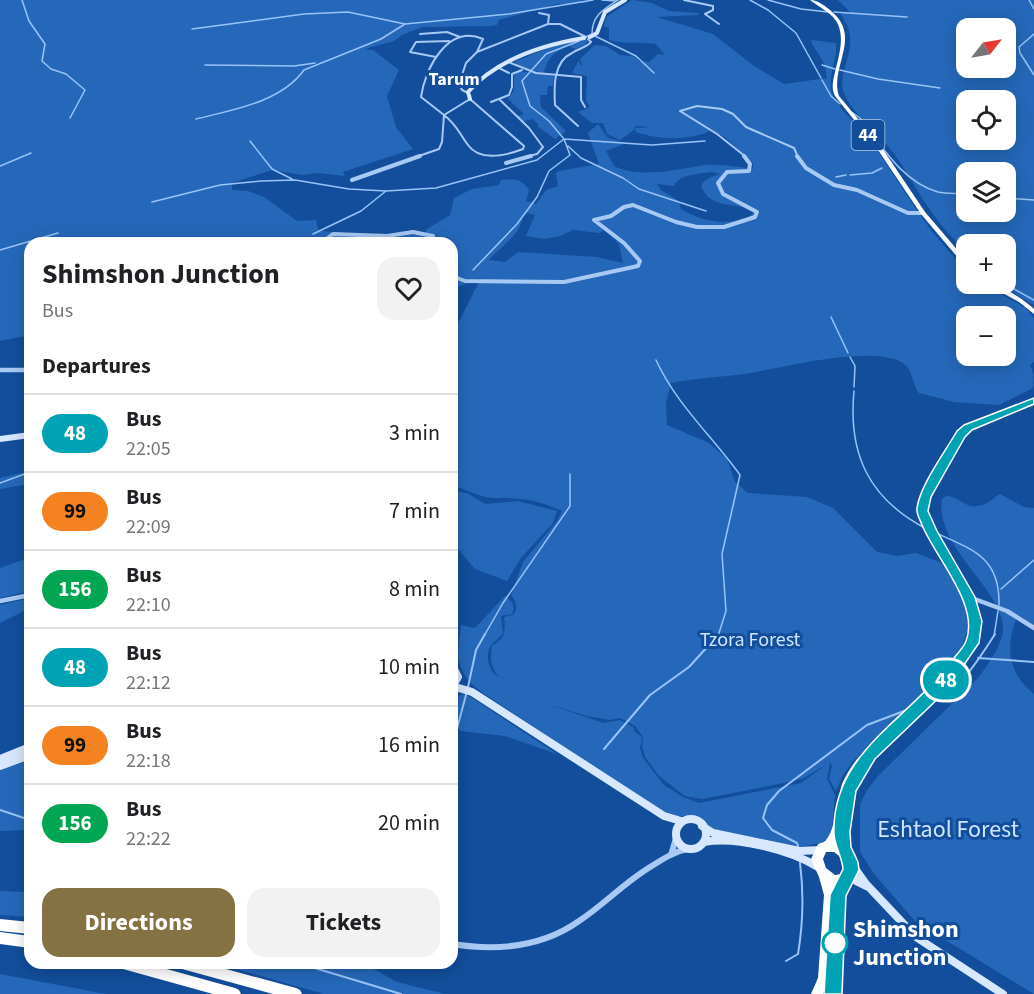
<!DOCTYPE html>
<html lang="en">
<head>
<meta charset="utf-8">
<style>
	:root { --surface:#fff; --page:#f2f2f2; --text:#202124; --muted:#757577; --line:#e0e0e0; --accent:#847243 }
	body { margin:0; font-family:"Source Sans 3",sans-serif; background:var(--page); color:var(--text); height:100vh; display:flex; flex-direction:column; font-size:22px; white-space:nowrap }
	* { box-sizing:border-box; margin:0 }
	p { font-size:20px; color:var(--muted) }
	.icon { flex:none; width:33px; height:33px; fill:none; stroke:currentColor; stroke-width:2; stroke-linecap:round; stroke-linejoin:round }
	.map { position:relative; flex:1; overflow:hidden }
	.drawer { position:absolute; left:24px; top:237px; width:434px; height:732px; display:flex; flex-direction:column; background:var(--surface); border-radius:18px; box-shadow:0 3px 15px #0003 }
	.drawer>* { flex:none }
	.badge { padding:0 12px; border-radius:20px; font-size:21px; line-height:39px }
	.needle { width:39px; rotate:59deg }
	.buttons { position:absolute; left:956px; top:18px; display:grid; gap:12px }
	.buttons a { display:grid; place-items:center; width:60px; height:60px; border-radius:12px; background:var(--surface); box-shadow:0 3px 15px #0003; font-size:30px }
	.map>.badge { position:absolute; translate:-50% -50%; box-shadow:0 0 0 3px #fff }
	h2 { padding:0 18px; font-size:22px; line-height:54px }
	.round { display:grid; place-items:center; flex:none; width:63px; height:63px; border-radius:18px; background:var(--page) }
	.head { display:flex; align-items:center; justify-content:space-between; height:102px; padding:0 18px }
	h1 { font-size:28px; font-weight:700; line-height:45px }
	.action { display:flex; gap:12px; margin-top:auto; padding:12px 18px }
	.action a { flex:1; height:69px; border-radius:18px; background:var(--accent); color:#fff; font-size:24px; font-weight:700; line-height:69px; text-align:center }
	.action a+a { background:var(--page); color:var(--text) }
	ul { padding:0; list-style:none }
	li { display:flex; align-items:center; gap:18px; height:78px; padding:0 18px; border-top:2px solid var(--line) }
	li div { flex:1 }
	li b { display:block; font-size:22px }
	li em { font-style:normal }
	li .badge { min-width:66px; font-weight:700; text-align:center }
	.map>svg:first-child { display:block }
	.green { fill:#2568b9; fill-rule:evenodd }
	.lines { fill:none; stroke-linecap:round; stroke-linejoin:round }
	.stream-far1 { stroke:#99c4f7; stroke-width:1.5 }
	.stream { stroke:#99c4f7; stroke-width:2 }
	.street-far3 { stroke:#a7c9f4; stroke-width:2 }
	.street-far2 { stroke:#a7c9f4; stroke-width:4 }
	.street-far1 { stroke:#a7c9f4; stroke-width:4.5 }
	.street { stroke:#a7c9f4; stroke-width:6 }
	.secondary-far2 { stroke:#d7e7fd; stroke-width:4 }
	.secondary-far1 { stroke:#d7e7fd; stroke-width:6 }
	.secondary { stroke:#d7e7fd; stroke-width:8 }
	.highway { fill:#fff; fill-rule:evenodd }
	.line { fill:#00a3b4; stroke:#fff; stroke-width:1.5 }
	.stop-dot { fill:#fff; stroke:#00a3b4; stroke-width:3 }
	.labels { text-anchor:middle; stroke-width:6; stroke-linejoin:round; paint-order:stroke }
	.far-quarter-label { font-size:18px; font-weight:bold; fill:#fff; stroke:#124e9b }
	.shield { fill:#124e9b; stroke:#b8cae1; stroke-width:1.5 }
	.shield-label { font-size:18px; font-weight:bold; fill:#fff }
	.park-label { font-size:20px; fill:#cfe4fd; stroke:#124e9b }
	.near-park-label { font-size:24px; fill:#cfe4fd; stroke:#124e9b }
	.near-stop-label { font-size:24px; font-weight:bold; fill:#fff; stroke:#124e9b; text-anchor:start }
</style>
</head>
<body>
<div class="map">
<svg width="1034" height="994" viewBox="0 0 1034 994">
	<rect width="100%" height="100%" fill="#124e9b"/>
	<path class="green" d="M0,0h579l10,3 -32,1 -58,16 -2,5 -5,1 -70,1 -20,8 -8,6 -26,7 -2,2h7l26,20 -12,26 9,31 17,22 -70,23 2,4 -27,-3 -16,2 -30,-5 -40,13v7l16,1 16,6 33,24 19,-1 2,10 41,6 66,-2 2,-5 23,-14 4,-17 18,-9 27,-4 2,-5c12,-2 21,-1 28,10l-3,11 10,3 10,-14 12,-4 -2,-13 3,-2 40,-7 -11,-31 10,-9 10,14 19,5 -21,8 8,15c27,13 63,3 92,-1 16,-1 32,2 47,4v-6l-27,-25 -14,-8c-22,11 -53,10 -76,2l-1,-4 17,-1 -16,-1 -2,4 -14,10 -13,-6 -4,-11h-11l-14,-11 12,-5 -4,-6 1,-25 -15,-3 7,-13 1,5h2l-2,-6 15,-14 11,1 14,9 19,2 -1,4 11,1 9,-8 7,1 -9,-11c-14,-2 -36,0 -47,-4v-12l-5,-2 2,-9 26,-17 20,3 17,8 30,2 -1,2 -41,2 56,17 41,32 30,18 43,-6c-1,-7 -2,-13 -6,-20 -4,-7 -8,-10 -10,-18l25,3c2,16 -9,33 -4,50 6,17 26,31 37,46 32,43 57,94 97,129v16h18l43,25 7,10v43l-4,3c4,8 4,14 3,23l-34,17 -45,-3 -35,-9c-8,-10 -5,-24 -18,-31 -32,-17 -119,6 -156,12 -24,3 -49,4 -74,9l-5,19 1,23 42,18 18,16 8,23 13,11 59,4 26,11 44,44 20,4 19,-3 31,12 19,42 2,22 -8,23 -20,19 -20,28 -68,63 -10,15 -6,14 -7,-12 3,-13 -2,-4 -3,17 8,16 -3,36 -3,7 -6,4 -20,5 -93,-18 -16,-13h-27l-184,-123c-29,-21 -26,-36 -22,-68l14,3 30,-32c7,6 11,9 7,18l-11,2 2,17c-4,6 -10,9 -13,14 -5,11 -1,25 9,30 -9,-11 -9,-18 -7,-32 13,-5 14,-15 12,-28l9,-2c6,-8 3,-13 -2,-20l12,-33 34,-41 5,-10c-14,-6 -27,-11 -42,-12 -24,-2 -27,2 -52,-8 -6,-3 -12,-3 -16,-9v-150l1,1 28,-55 -29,11v-46h-422v92l-30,6zM711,172l9,2c-9,3 -15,4 -19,12 10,25 34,14 52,26l-3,5c-25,9 -46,5 -69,-8l-2,-8 -18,-11 -4,-6 17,2c5,-12 25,-12 37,-14zM527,213l8,2 -9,21 18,3 16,-3 13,-6 26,3 5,-3 15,14 4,19 -26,-6 -79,-5 -13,10 -16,-2c9,-11 24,-20 31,-34 3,-6 1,-9 7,-13zM966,316h39v40h-39zM547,704l40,12 22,4 11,-2 15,8 8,11 -1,10 3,10 14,19 26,20 17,3 82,-16 20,-5 23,-14 -26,19 -102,20 -16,-6 -19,-12 -21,-27 -3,-10 2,-11 -7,-5 -2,-5 -13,-7 -16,3z
		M838,0h196v305l-35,-21h6v-40h-39v9c-13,-15 -27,-29 -38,-46 -13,-19 -23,-39 -37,-57 -13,-17 -40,-38 -47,-57 -9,-22 21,-50 -4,-79l10,-2zM966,28h39v40h-39zM966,100h39v40h-39zM966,172h39v40h-39z
		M582,39l6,1 -3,5 -10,4 -6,-3c-14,5 -22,12 -25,27l-22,-5 -8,-6 39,-16z
		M519,71l35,5 -1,10h-5l-1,9h-7l1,12 25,24 -11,8 -18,-13 2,-1 -7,-6 -10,3 -5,-6 7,-2 -16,-15 6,-9v-15z
		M30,471v13l-30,5v-11z
		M452,488l2,3 13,2 18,11 33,-3 39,10 -4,12 -32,35 -14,23 -32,-12 -23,-27z
		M1000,494l24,13 10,1v117l-16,-10c-13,30 -11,58 16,79v300l-118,-72 -42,-48 -14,-22v-48l7,-14 12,-15 100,-98c9,-13 19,-26 23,-41 11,-41 -68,-85 -60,-137l4,-3c12,-1 19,13 32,10 9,-1 15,-8 22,-12z
		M25,559l5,4v28l-30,7v-30z
		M30,598v10l-30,15v-18z
		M464,694l8,4 85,56 -52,-18 -44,-5 -7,-6 -1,-25 4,-4z
		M30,760v70l-30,1v-61z
		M0,891l30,1v25l-30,-2z
		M215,963h148l34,19 48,12h-121z
		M0,974l106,20h-106z"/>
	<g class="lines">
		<path class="stream-far1" d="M22,0l7,21 16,23 -3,17 9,8 15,5 19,16 -15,28
			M602,0l14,1
			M750,0l18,10 28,23 25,45
			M768,0l33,9 27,3
			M1029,0l5,9
			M834,12l73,5
			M192,29l112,-15 44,-2 57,12
			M1034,34l-15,13 1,6 14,22
			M595,36l41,20 18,17
			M586,37l6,-3c0,-19 11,-24 26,-34
			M205,65l89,1 21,-3
			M822,65l13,4
			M840,70l38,9 62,9
			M822,80l9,16 9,8
			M853,113l7,5c21,27 42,64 78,74 9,2 19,1 28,2
			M196,119c37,-9 85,-17 108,-49l77,-31 24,-15 104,-10 84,-14
			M250,141l22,28 20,10
			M568,146l13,12 42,20 16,11 67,22
			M0,166l31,-13
			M850,175l22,-2 10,-5
			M836,177l10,-2
			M1005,198l29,2
			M152,202l68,-17 41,-4 34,-1 54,9 37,2 50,-3 101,-28 27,-21 88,6 53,-4
			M313,234l48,-23 25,-20
			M0,250l58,-17
			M473,270l44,-46 20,-27 12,-26 21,-16 -6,-16 -15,-18 -19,-15 -8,-25 24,-27 33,-13
			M1005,284l29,16
			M831,317l17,36
			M850,357l5,9 -1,21
			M656,360c20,44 56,76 84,115l-18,79 4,57 -8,25
			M854,391c-6,62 14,107 71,137
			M0,483l30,-11
			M936,533c38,17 64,25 63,72
			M1001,589l33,-29
			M484,636l19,-33 67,-97v-32
			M994,636l4,-25"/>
		<path class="stream" d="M978,658l56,4
			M468,687l8,-37 9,-16
			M933,701c27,-11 46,-42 62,-67
			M452,747l14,-52
			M604,749l46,-54 39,-28 30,-33
			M0,810l30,10
			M798,846l-1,-3 -25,-13 -9,-12 4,-13 12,-14 88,-66 45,-17
			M786,961l12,-7c5,-30 6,-60 2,-91
			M298,963l103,31"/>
		<path class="street-far3" d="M684,0l29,6v4l-8,4 14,10
			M539,13l10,2 -1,9
			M420,34l27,-2 13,5
			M436,57l-26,-5 6,-10 33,-1
			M508,62l28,11 45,4v23l4,7
			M499,68l10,5
			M468,93l-6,-3 -3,-6 7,-21 11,-11 71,-28h12l26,13
			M470,99l54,47 -1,3c-16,6 -43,13 -55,-4 -9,-12 -11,-20 -24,-30z
			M500,100l29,28 14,19 -6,7 -12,3
			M491,102l18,-7 3,-8v-13l10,-4
			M444,115l-23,-18c4,-29 27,-73 62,-58l-6,13
			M578,126l-23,-21c-1,-18 -2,-43 17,-52 6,-4 12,-5 17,-9l2,-2 -3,-3
			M416,157l23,-8 3,-7 2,-27
			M746,157l-29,-23 -37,-23 17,-5 25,3 11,5 13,13 48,21 4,9"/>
		<path class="street-far2" d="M797,156l9,12 28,17 23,5 51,23h15
			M506,163l25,-7
			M352,180l68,-24
			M321,243l12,-9 54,2 26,-4 20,4 1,7
			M452,276l13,5 99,1 74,-16 2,-5 -16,-18 -30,-23 17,-4 13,-9 9,-2 43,17 21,5h27l31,-10 2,-5 -34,-18 -5,-11 9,-11 22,-1 1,-7 -6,-8"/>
		<path class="street-far1" d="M0,370h30
			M969,597l38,14 27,17
			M0,601l30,-6"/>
		<path class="street" d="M671,855l5,-17
			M452,944c44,7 89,4 127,-23 23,-15 42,-35 65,-50 13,-8 29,-20 45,-22"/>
		<path class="secondary-far2" d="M590,37l7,-4 8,-21 20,-12
			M470,99l-2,-7c29,-33 74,-47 116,-54"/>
		<path class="secondary-far1" d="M0,439l30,-4
			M452,609l2,11 -2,16"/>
		<path class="secondary" d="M452,639v-5
			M452,665l6,12 -6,10
			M452,686l20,6 192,124 17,5
			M0,759l30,-12
			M0,766l30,-11
			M676 834a15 15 0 1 1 30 0a15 15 0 1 1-30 0Z
			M702,826l11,7 87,18 20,-1
			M704,842c32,-6 86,8 114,25
			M851,863l15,21 50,53 87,57
			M848,877l18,9"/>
		<path class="highway" d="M810,0c8,0 15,6 21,11 32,26 -2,56 8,85l43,52 43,64 41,48v6l-2,-1 -43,-51 -43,-64 -43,-54c-4,-8 -2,-15 0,-24 4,-17 12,-40 -2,-55 -7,-7 -15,-11 -23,-17z
			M986,284c14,-1 37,15 48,25v5l-15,-12z
			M1034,399v6l-63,25c-13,11 -18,28 -26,42 -4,7 -15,22 -16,27 -8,43 61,88 48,138 -10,43 -81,98 -112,130 -13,16 -16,31 -20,51l2,4 1,20 8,19v6l-12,30 -5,97h-12v-8l-4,8h-12l7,-16 6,-83 -5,-18 -8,-18 7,-15c3,-1 7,-2 8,-4 9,-9 12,-42 16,-56 4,-9 9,-17 15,-25 32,-30 68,-58 94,-93 6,-8 14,-17 17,-27 15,-48 -55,-95 -47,-139 1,-8 13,-23 18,-32 8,-14 14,-31 26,-42zM826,852h8l9,7 2,8 -3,7 -7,1 -9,-7 -3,-9z
			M0,919l30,3v12l-30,-3z
			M0,932l30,4v12l-30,-4z
			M117,963h28l90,25 4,2 2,4h-28l-90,-25 -4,-2z
			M176,963h28l92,25 4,2 2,4h-29l-91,-25 -4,-2z"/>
	</g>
	<path class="line" d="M1034,398v6l-62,26 -7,7 -34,60 -3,14 9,20 38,66 7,24 -3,22 -33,48 -71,68 -19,32 -6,41 1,15 7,15 1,8 -13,26 -4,98h-18l6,-99 13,-26c-1,-12 -8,-22 -9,-35 -3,-81 74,-114 116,-171 5,-7 13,-14 16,-22 14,-36 -31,-84 -44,-116 -2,-6 -6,-11 -5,-17 3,-23 28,-56 40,-77l7,-6z"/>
	<circle class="stop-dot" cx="835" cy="943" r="12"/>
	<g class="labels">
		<g class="far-quarter-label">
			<text x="454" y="85">Tarum</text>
		</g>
		<rect class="shield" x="851.5" y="120" width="33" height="30" rx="4.5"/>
		<g class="shield-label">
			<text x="868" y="141">44</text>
		</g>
		<g class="park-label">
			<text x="750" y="646">Tzora Forest</text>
		</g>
		<g class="near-park-label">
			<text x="948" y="837">Eshtaol Forest</text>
		</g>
		<g class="near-stop-label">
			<text x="853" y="937">Shimshon<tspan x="853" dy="28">Junction</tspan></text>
		</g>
	</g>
</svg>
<div class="buttons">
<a><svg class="needle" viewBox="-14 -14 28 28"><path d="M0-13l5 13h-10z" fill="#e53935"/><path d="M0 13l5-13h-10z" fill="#757577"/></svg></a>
<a><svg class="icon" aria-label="locate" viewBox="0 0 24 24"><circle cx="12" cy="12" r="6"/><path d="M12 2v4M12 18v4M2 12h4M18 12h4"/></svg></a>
<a><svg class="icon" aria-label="layers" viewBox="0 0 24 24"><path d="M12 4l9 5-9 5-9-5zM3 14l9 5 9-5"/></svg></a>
<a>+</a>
<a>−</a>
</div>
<b class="badge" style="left:946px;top:680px;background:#00a3b4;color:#fff">48</b>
<section class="drawer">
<div class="head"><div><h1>Shimshon Junction</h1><p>Bus</p></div><a class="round"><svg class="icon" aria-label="heart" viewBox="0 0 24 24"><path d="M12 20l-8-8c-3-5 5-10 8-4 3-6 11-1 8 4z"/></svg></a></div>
<h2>Departures</h2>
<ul>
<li><span class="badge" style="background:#00a3b4;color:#fff">48</span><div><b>Bus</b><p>22:05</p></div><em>3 min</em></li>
<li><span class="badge" style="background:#f58220;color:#111">99</span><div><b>Bus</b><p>22:09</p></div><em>7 min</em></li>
<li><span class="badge" style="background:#00a651;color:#fff">156</span><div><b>Bus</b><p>22:10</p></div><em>8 min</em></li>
<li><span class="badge" style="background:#00a3b4;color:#fff">48</span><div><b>Bus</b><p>22:12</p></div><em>10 min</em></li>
<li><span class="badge" style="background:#f58220;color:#111">99</span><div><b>Bus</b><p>22:18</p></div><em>16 min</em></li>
<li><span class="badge" style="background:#00a651;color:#fff">156</span><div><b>Bus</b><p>22:22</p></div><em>20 min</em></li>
</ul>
<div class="action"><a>Directions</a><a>Tickets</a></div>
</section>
</div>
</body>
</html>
